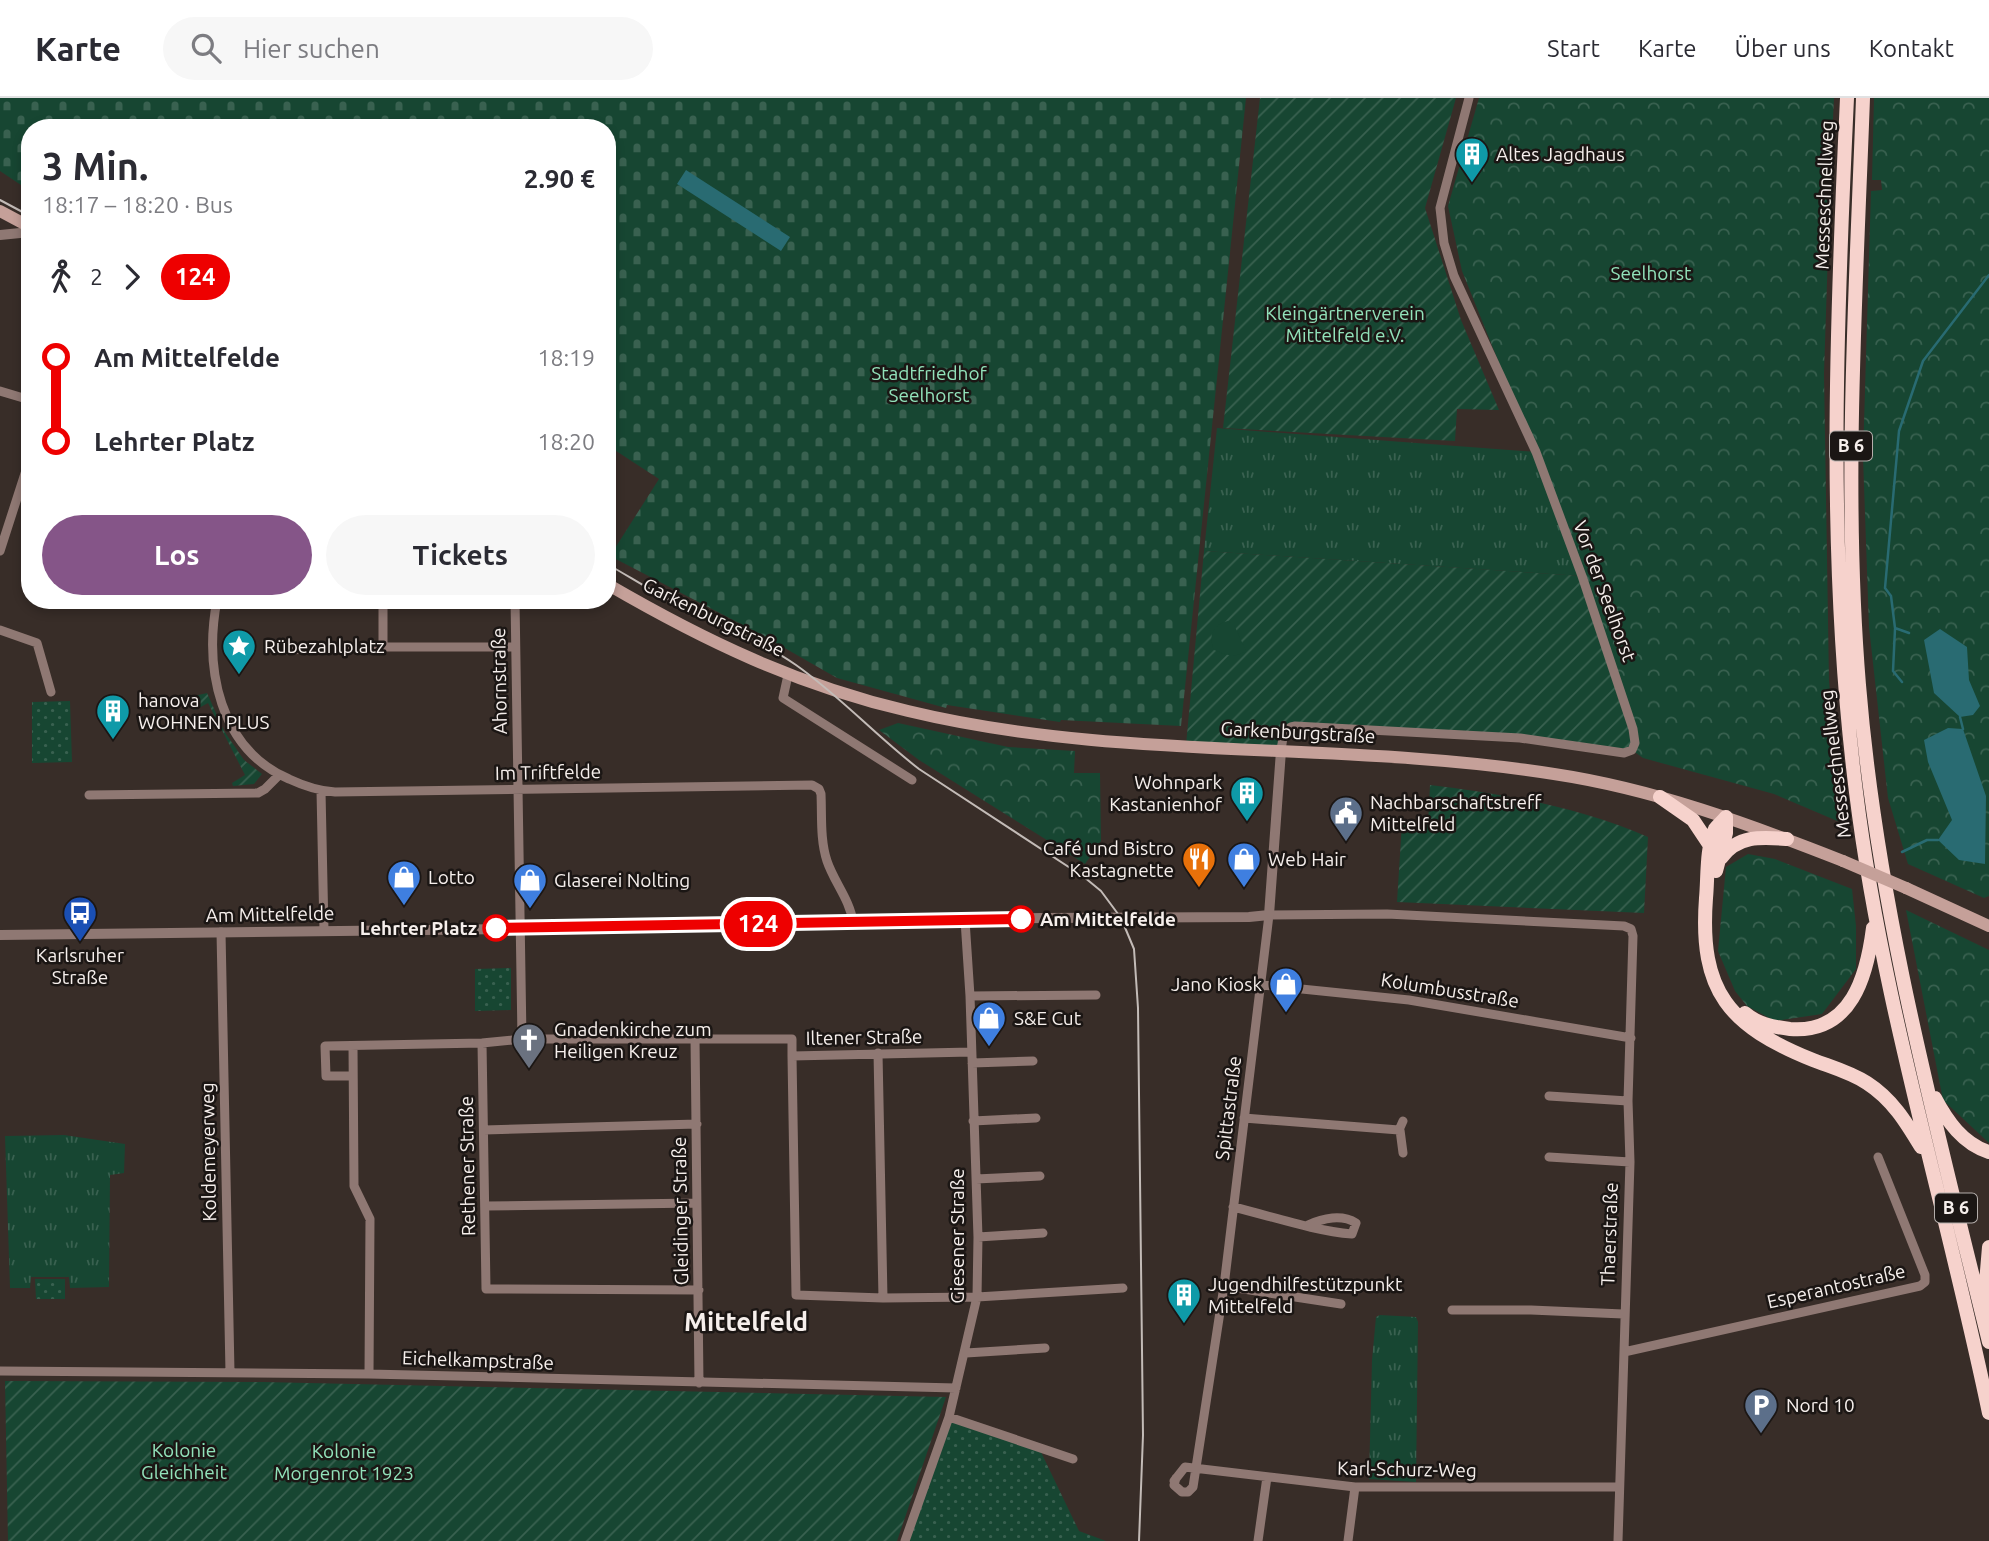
<!DOCTYPE html>
<html lang="de">
<head>
<meta charset="utf-8">
<style>
	:root { --surface:#fff; --page:#f7f7f7; --text:#2b2b33; --muted:#7c7c81; --line:#e1e1e2; --accent:#855588 }
	body { margin:0; font-family:Ubuntu,sans-serif; background:var(--page); color:var(--text); height:100vh; display:flex; flex-direction:column; font-size:26px; white-space:nowrap }
	* { box-sizing:border-box; margin:0 }
	p { font-size:23px; color:var(--muted) }
	.icon { flex:none; width:38px; height:38px; fill:none; stroke:currentColor; stroke-width:2; stroke-linecap:round; stroke-linejoin:round }
	.map { position:relative; flex:1; overflow:hidden }
	.details { position:absolute; left:21px; top:21px; width:595px; height:490px; display:flex; flex-direction:column; background:var(--surface); border-radius:28px; box-shadow:0 4px 10px #0003 }
	.details>* { flex:none }
	.badge { padding:0 14px; border-radius:23px; font-size:24px; line-height:46px }
	.map>.badge { position:absolute; translate:-50% -50%; box-shadow:0 0 0 4px #fff }
	.legs { display:flex; align-items:center; gap:10px; height:77px; padding:0 21px; font-size:23px }
	.legs p { margin-inline-start:auto }
	.head { display:flex; align-items:center; justify-content:space-between; height:119px; padding:0 21px }
	h1 { font-size:38px; font-weight:700; line-height:52px }
	.button { display:flex; gap:14px; margin-top:auto; padding:14px 21px }
	.button a { flex:1; height:80px; border-radius:42px; background:var(--accent); color:#fff; font-size:28px; font-weight:700; line-height:80px; text-align:center }
	.button a+a { background:var(--page); color:var(--text) }
	ul { padding:0 21px; list-style:none }
	li { display:flex; align-items:center; gap:24px; height:84px; font-size:26px }
	li i { display:grid; place-items:center; width:10px; height:100%; margin:0 9px; background:currentColor }
	li i::after { content:''; width:18px; height:18px; margin:-9px; border:5px solid; border-radius:50%; background:var(--surface) }
	li p { margin-inline-start:auto }
	li:first-child i { background:linear-gradient(#0000 50%,currentColor 0) }
	li:last-child i { background:linear-gradient(currentColor 50%,#0000 0) }
	header { display:flex; align-items:center; gap:42px; box-sizing:border-box; height:98px; padding:0 35px; background:var(--surface); border-bottom:2px solid var(--line) }
	header strong { font-size:33px }
	nav { display:flex; gap:38px; margin-inline-start:auto; font-size:24px }
	.search { width:490px; height:63px; background:var(--page); display:flex; align-items:center; gap:18px; box-sizing:border-box; padding:0 24px; border-radius:38px; color:var(--muted); font-size:26px }
	.map>svg:first-child { display:block }
	.grass { fill:url(#grass-tufts) }
	.forest { fill:url(#forest-crowns) }
	.cemetery { fill:url(#cemetery-stones) }
	.park { fill:url(#park-dots) }
	.garden { fill:url(#garden-furrows) }
	.pitch { fill:#174632 }
	.water { fill:#296b72 }
	.lines { fill:none; stroke-linecap:round; stroke-linejoin:round }
	.stream { stroke:#296b72; stroke-width:2.5 }
	.minor { stroke:#8f7873; stroke-width:9 }
	.tertiary { stroke:#8f7873; stroke-width:10 }
	.secondary { stroke:#c5a099; stroke-width:12 }
	.trunk { stroke:#f6d2cc; stroke-width:14 }
	.tram { stroke:#c3bbb7; stroke-width:2 }
	.secondary-bridge { stroke:#c5a099; stroke-width:12 }
	.line-1-casing { stroke:#fff; stroke-width:16 }
	.line-1 { stroke:#e00; stroke-width:10 }
	.stop-1-dot { fill:#fff; stroke:#e00; stroke-width:3.5 }
	.labels { text-anchor:middle; stroke-width:5; stroke-linejoin:round; paint-order:stroke }
	.shield { fill:#1b1614; stroke:#b4aeab; stroke-width:2 }
	.shield-label { font-size:18px; font-weight:bold; fill:#f6efec }
	.poi-label { font-size:19px; fill:#f6efec; stroke:#1b1614; text-anchor:start }
	.street-label { font-size:19px; fill:#f6efec; stroke:#1b1614 }
	.park-label { font-size:19px; fill:#92e2ba; stroke:#1b1614 }
	.stop-label { font-size:19px; font-weight:bold; fill:#f6efec; stroke:#1b1614; text-anchor:start }
	.district-label { font-size:26px; font-weight:bold; fill:#f6efec; stroke:#1b1614 }
</style>
</head>
<body>
<header>
<strong>Karte</strong>
<div class="search"><svg class="icon" aria-label="search" viewBox="0 0 24 24"><circle cx="10" cy="10" r="6"/><path d="M15 15l6 6"/></svg>Hier suchen</div>
<nav><a>Start</a><a>Karte</a><a>Über uns</a><a>Kontakt</a></nav>
</header>
<div class="map">
<svg width="1989" height="1443" viewBox="0 0 1989 1443">
	<defs>
		<pattern id="grass-tufts" width="24" height="20" patternUnits="userSpaceOnUse" patternTransform="scale(1.75)"><rect width="24" height="20" fill="#174632"/><path d="M3 7l-1-3M5 7V3M7 7l1-3M15 17l-1-3M17 17v-4M19 17l1-3" fill="none" stroke="#396150"/></pattern>
		<pattern id="forest-crowns" width="20" height="18" patternUnits="userSpaceOnUse" patternTransform="scale(1.75)"><rect width="20" height="18" fill="#174632"/><path d="M2 6a3 3 0 1 1 6 0M12 15a3 3 0 1 1 6 0" fill="none" stroke="#396150"/></pattern>
		<pattern id="cemetery-stones" width="16" height="16" patternUnits="userSpaceOnUse" patternTransform="scale(1.75)"><rect width="16" height="16" fill="#174632"/><path d="M2 7V4a2 2 0 0 1 4 0v3zM10 15v-3a2 2 0 0 1 4 0v3z" fill="#396150"/></pattern>
		<pattern id="park-dots" width="8" height="8" patternUnits="userSpaceOnUse" patternTransform="scale(1.75)"><rect width="8" height="8" fill="#174632"/><path d="M2 2h.1M6 6h.1" fill="none" stroke="#396150" stroke-width="1.8" stroke-linecap="round"/></pattern>
		<pattern id="garden-furrows" width="10" height="10" patternUnits="userSpaceOnUse" patternTransform="scale(1.75)"><rect width="10" height="10" fill="#174632"/><path d="M-1 1l2-2M0 10L10 0M9 11l2-2" fill="none" stroke="#396150"/></pattern>
	</defs>
	<rect width="100%" height="100%" fill="#382d28"/>
	<path class="grass" d="M1217,330l319,24 46,124 -378,-25z
		M64,1037l61,9 -1,29 -14,2 -1,112 -39,1 -1,-11h-38l-1,11h-20l-5,-152z
		M1380,1217l36,2 2,5 -2,160 -47,-3 3,-119 4,-43z"/>
	<path class="forest" d="M1479,0h355l-4,82 -7,1v8l7,1 -6,184 5,307 13,142 -68,-29 -131,-36 -11,-8 3,-7 -102,-296 -71,-176 -14,-65z
		M1874,0h115v798l-5,2 -76,-34 -20,-66 -19,-171 -6,-170 8,-266 11,-1 -1,-10h-9z
		M898,625l110,24 67,4 -1,22h26l1,68 -16,23 -166,-104 -40,-30z
		M1748,756l27,5 77,30 4,37v43l-34,45 -47,7 -28,-15 -12,-15 -17,-40 8,-84z
		M1906,812l83,40v193l-46,-43z"/>
	<path class="cemetery" d="M0,0h1246l-65,628 -120,-6 -1,2 -113,-17 -1,3 -109,-30 -75,-43 -152,-79 49,-77 -52,-34v-317h-577v63l-30,-20z"/>
	<path class="park" d="M70,603l2,61 -40,1v-61z
		M511,870v42l-36,1v-42z
		M35,1181h30v20h-29z
		M949,1319l90,31 40,83 27,10h-201z"/>
	<path class="garden" d="M1260,0h196l-31,110 36,112 38,90 -42,-1 -2,32 -232,-13z
		M1204,453l378,25 46,133 4,41 -112,-12 -232,-11 -7,24 -95,-6z
		M207,595l17,38 20,29 18,14 -8,10 -21,2 -1,-3 13,-8 -37,-72 -13,7 -5,-13z
		M1430,687c74,9 150,22 218,52l-4,76 -247,-11 5,-79 26,1z
		M5,1283l258,1 683,15 -49,144h-889z"/>
	<path class="pitch" d="M1228,523l7,6 11,24c-12,8 -19,4 -32,-1 -6,-15 -1,-25 14,-29z"/>
	<path class="water" d="M686,72l104,67 -9,14 -104,-67z
		M1940,531l27,18 2,33 11,26 -7,9 -13,2 -26,-24 -10,-53z
		M1948,630l15,1 23,67 -1,68 -26,-4 -21,-20 14,-20 -24,-58 -4,-22z"/>
	<g class="lines">
		<path class="stream" d="M1895,531l-2,42 9,11
			M1909,535l-14,-5 -4,-32 -6,-8 14,-157 24,-70 66,-86
			M1960,619l3,12
			M1902,754l25,-12h11"/>
		<path class="minor" d="M0,293l30,9
			M0,453l30,-93
			M217,502c-13,68 2,149 72,179 15,7 30,12 46,13l477,-7 7,4 2,5c1,22 -1,46 6,67 7,21 23,39 26,61
			M515,502l7,439
			M0,532l37,13 14,49
			M383,549v-47
			M283,552l100,-3h132
			M788,577l-5,23 129,82
			M1281,653c2,-12 1,-23 14,-25l225,12 104,15 8,-3 3,-7 -2,-14 -51,-153 -46,-124 -82,-176 -10,-33 -4,-35 29,-110
			M321,693l3,140
			M89,697l169,-2 7,-4 14,-14
			M221,834l9,440
			M1262,887l147,15 222,38
			M970,898l126,-1
			M695,941l4,344
			M482,945l4,246 213,1
			M353,948l1,140 16,33 -1,155
			M878,955l5,245
			M792,958l4,239 87,3 94,-1 146,-9
			M972,965l61,-2
			M353,978h-27l-1,-30 157,-3 40,-4h270v17l179,-4
			M1549,998l79,5
			M1244,1020l155,12 4,-9
			M973,1023l63,-3
			M484,1032l213,-6
			M1400,1032l3,23
			M1549,1059l81,5
			M976,1081l64,-3
			M486,1108l211,-3
			M1233,1109c38,9 81,24 119,27l4,-11c-14,-9 -33,-5 -48,2
			M978,1139l65,-4
			M1224,1188l117,18
			M1452,1212h79l92,4
			M1624,1254l296,-66 5,-4v-7l-47,-118
			M966,1255l79,-5
			M0,1273l369,3 587,14
			M949,1319l124,42
			M1176,1380l-2,7 8,7h6l5,-5 31,-201 45,-371 118,-1 237,12 7,3 2,7 -5,165 2,61 -12,379
			M1174,1383l11,-14 170,20h264
			M905,1443l44,-124 28,-120 1,-60 -8,-241 -5,-76
			M1258,1443l9,-64
			M1348,1443l7,-54"/>
		<path class="tertiary" d="M0,137l30,-3
			M0,837l519,-6 523,-11 207,-1 20,-2 12,-164"/>
		<path class="secondary" d="M0,113l30,16
			M607,486c98,57 190,101 301,127 211,51 432,29 646,63 100,15 195,50 289,87
			M1906,790l83,38"/>
		<path class="trunk" d="M1847,0c-11,231 -20,464 9,694 26,211 90,413 133,621
			M1863,0c-7,196 -20,392 -4,587 18,223 77,440 130,657
			M1660,699l33,23 18,27
			M1726,719c-3,4 -8,8 -11,12 -9,19 -7,49 -9,69 -7,94 23,128 107,162 18,7 37,12 54,23 25,16 39,39 54,64
			M1721,760c17,-23 40,-21 66,-19
			M1716,773l10,-38v-16
			M1745,915c13,11 28,14 45,16 62,5 77,-54 83,-101
			M1935,1000c12,23 28,46 54,54
			M1988,1210l-2,-25 3,-36"/>
		<path class="tram" d="M0,102l30,16
			M607,466c23,13 46,28 70,40 40,21 82,35 119,61 44,31 80,71 123,104l165,108 17,14 20,27 13,31 4,59 5,427 -4,106"/>
		<path class="secondary-bridge" d="M1843,763l63,27"/>
	</g>
	<g class="lines">
		<g class="line-1-casing">
			<path id="line-1" d="M496,830l525,-9"/>
		</g>
		<use href="#line-1" class="line-1"/>
	</g>
	<defs>
		<g id="building-pin" transform="scale(1.75)"><path d="M0 17L-7.5 6A9.5 9.5 0 1 1 7.5 6Z" fill="#0f9aa8" stroke="#1b1614"/><path d="M-4-6H4V6H1V3H-1V6H-4ZM-2.5-4.3h1.7v1.8h-1.7ZM.8-4.3h1.7v1.8H.8ZM-2.5-1h1.7V.8h-1.7ZM.8-1h1.7V.8H.8Z" fill="#fff"/></g>
		<g id="sight-pin" transform="scale(1.75)"><path d="M0 17L-7.5 6A9.5 9.5 0 1 1 7.5 6Z" fill="#0f9aa8" stroke="#1b1614"/><path d="M0-6L1.8-2.2L6-1.7L2.9 1.2L3.7 5.4L0 3.3L-3.7 5.4L-2.9 1.2L-6-1.7L-1.8-2.2Z" fill="#fff"/></g>
		<g id="civic-pin" transform="scale(1.75)"><path d="M0 17L-7.5 6A9.5 9.5 0 1 1 7.5 6Z" fill="#5c6f8a" stroke="#1b1614"/><path d="M-.6-6.5H3V-4.5H.6V-3L4-1V1h2V6H-6V1h2V-1L-.6-3ZM-1.2 2.5V6h2.4V2.5Z" fill="#fff"/></g>
		<g id="restaurant-pin" transform="scale(1.75)"><path d="M0 17L-7.5 6A9.5 9.5 0 1 1 7.5 6Z" fill="#e8710a" stroke="#1b1614"/><path d="M-5-6h1v4h1v-4h1v4h1v-4h1v5L-1.5 .5V6h-2V.5L-5-1ZM5-6V6H3V1.5H1.5Q1.5-4 5-6Z" fill="#fff"/></g>
		<g id="shop-pin" transform="scale(1.75)"><path d="M0 17L-7.5 6A9.5 9.5 0 1 1 7.5 6Z" fill="#3f7fe0" stroke="#1b1614"/><path d="M-5-2.5h2.3a2.7 3.5 0 0 1 5.4 0H5L5.5 6h-11ZM-1.5-2.5h3a1.5 2.3 0 0 0-3 0Z" fill="#fff"/></g>
		<g id="bus-pin" transform="scale(1.75)"><path d="M0 17L-7.5 6A9.5 9.5 0 1 1 7.5 6Z" fill="#1a4fb4" stroke="#1b1614"/><path d="M-5-6H5V4H4V6H2V4H-2V6H-4V4H-5ZM-3.5-4V0h7V-4ZM-3.5 1.2v1.5H-2V1.2ZM2 1.2v1.5H3.5V1.2Z" fill="#fff"/></g>
		<g id="church-pin" transform="scale(1.75)"><path d="M0 17L-7.5 6A9.5 9.5 0 1 1 7.5 6Z" fill="#6b7280" stroke="#1b1614"/><path d="M-1.2-6h2.4v3.5h3.3v2.4h-3.3V6h-2.4V-.1h-3.3v-2.4h3.3Z" fill="#fff"/></g>
		<g id="parking-pin" transform="scale(1.75)"><path d="M0 17L-7.5 6A9.5 9.5 0 1 1 7.5 6Z" fill="#5c6f8a" stroke="#1b1614"/><path d="M-3.5-5.5H1a3.5 3.5 0 0 1 0 7H-1V5.5H-3.5ZM-1-3.4V-.6H.8a1.4 1.4 0 0 0 0-2.8Z" fill="#fff"/></g>
	</defs>
	<g fill-rule="evenodd">
		<use href="#building-pin" x="1472" y="56"/>
		<use href="#sight-pin" x="239" y="548"/>
		<use href="#building-pin" x="113" y="613"/>
		<use href="#building-pin" x="1247" y="695"/>
		<use href="#civic-pin" x="1346" y="715"/>
		<use href="#restaurant-pin" x="1199" y="761"/>
		<use href="#shop-pin" x="1244" y="761"/>
		<use href="#shop-pin" x="404" y="779"/>
		<use href="#shop-pin" x="530" y="782"/>
		<use href="#bus-pin" x="80" y="815"/>
		<use href="#shop-pin" x="1286" y="886"/>
		<use href="#shop-pin" x="989" y="920"/>
		<use href="#church-pin" x="529" y="942"/>
		<use href="#building-pin" x="1184" y="1197"/>
		<use href="#parking-pin" x="1761" y="1307"/>
	</g>
	<g class="stop-1-dot">
		<circle cx="1021" cy="821" r="12"/>
		<circle cx="496" cy="830" r="12"/>
	</g>
	<g class="labels">
		<g class="shield">
			<rect x="1830" y="333.5" width="42" height="29" rx="5"/>
			<rect x="1935" y="1095.5" width="42" height="29" rx="5"/>
		</g>
		<g class="shield-label">
			<text x="1851" y="354">B 6</text>
			<text x="1956" y="1116">B 6</text>
		</g>
		<g class="poi-label">
			<text x="1496" y="63">Altes Jagdhaus</text>
			<text x="264" y="555">Rübezahlplatz</text>
			<text x="138" y="609">hanova<tspan x="138" dy="22">WOHNEN PLUS</tspan></text>
			<text x="1222" y="691" text-anchor="end">Wohnpark<tspan x="1222" dy="22">Kastanienhof</tspan></text>
			<text x="1370" y="711">Nachbarschaftstreff<tspan x="1370" dy="22">Mittelfeld</tspan></text>
			<text x="1174" y="757" text-anchor="end">Café und Bistro<tspan x="1174" dy="22">Kastagnette</tspan></text>
			<text x="1268" y="768">Web Hair</text>
			<text x="428" y="786">Lotto</text>
			<text x="554" y="789">Glaserei Nolting</text>
			<text x="80" y="864" text-anchor="middle">Karlsruher<tspan x="80" dy="22">Straße</tspan></text>
			<text x="1262" y="893" text-anchor="end">Jano Kiosk</text>
			<text x="1014" y="927">S&amp;E Cut</text>
			<text x="554" y="938">Gnadenkirche zum<tspan x="554" dy="22">Heiligen Kreuz</tspan></text>
			<text x="1208" y="1193">Jugendhilfestützpunkt<tspan x="1208" dy="22">Mittelfeld</tspan></text>
			<text x="1786" y="1314">Nord 10</text>
		</g>
		<g class="street-label">
			<text transform="translate(1824 97) rotate(-88)" y="7">Messeschnellweg</text>
			<text transform="translate(1605 493) rotate(70)" y="7">Vor der Seelhorst</text>
			<text transform="translate(714 519) rotate(26)" y="7">Garkenburgstraße</text>
			<text transform="translate(499 583) rotate(-91)" y="7">Ahornstraße</text>
			<text transform="translate(1298 634) rotate(3)" y="7">Garkenburgstraße</text>
			<text transform="translate(1835 666) rotate(-97)" y="7">Messeschnellweg</text>
			<text transform="translate(548 674) rotate(-1)" y="7">Im Triftfelde</text>
			<text transform="translate(270 816) rotate(-1)" y="7">Am Mittelfelde</text>
			<text transform="translate(1450 892) rotate(9)" y="7">Kolumbusstraße</text>
			<text transform="translate(864 939) rotate(-1)" y="7">Iltener Straße</text>
			<text transform="translate(1228 1010) rotate(-83)" y="7">Spittastraße</text>
			<text transform="translate(208 1054) rotate(-91)" y="7">Koldemeyerweg</text>
			<text transform="translate(467 1068) rotate(-91)" y="7">Rethener Straße</text>
			<text transform="translate(680 1113) rotate(-91)" y="7">Gleidinger Straße</text>
			<text transform="translate(1609 1136) rotate(-88)" y="7">Thaerstraße</text>
			<text transform="translate(957 1138) rotate(-90)" y="7">Giesener Straße</text>
			<text transform="translate(1836 1188) rotate(-13)" y="7">Esperantostraße</text>
			<text transform="translate(478 1262) rotate(2)" y="7">Eichelkampstraße</text>
			<text transform="translate(1407 1371) rotate(1)" y="7">Karl-Schurz-Weg</text>
		</g>
		<g class="park-label">
			<text x="1651" y="182">Seelhorst</text>
			<text x="1345" y="222">Kleingärtnerverein<tspan x="1345" dy="22">Mittelfeld e.V.</tspan></text>
			<text x="929" y="282">Stadtfriedhof<tspan x="929" dy="22">Seelhorst</tspan></text>
			<text x="184" y="1359">Kolonie<tspan x="184" dy="22">Gleichheit</tspan></text>
			<text x="344" y="1360">Kolonie<tspan x="344" dy="22">Morgenrot 1923</tspan></text>
		</g>
		<g class="stop-label">
			<text x="1040" y="828">Am Mittelfelde</text>
			<text x="477" y="837" text-anchor="end">Lehrter Platz</text>
		</g>
		<g class="district-label">
			<text x="746" y="1233">Mittelfeld</text>
		</g>
	</g>
</svg>
<b class="badge" style="left:758px;top:826px;background:#e00;color:#fff">124</b>
<section class="details">
<div class="head"><div><h1>3 Min.</h1><p>18:17 – 18:20 · Bus</p></div><b>2.90 €</b></div>
<div class="legs"><svg class="icon" aria-label="walk" viewBox="0 0 24 24"><circle cx="13" cy="4" r="2"/><path d="M13 8l-2 6 4 7M11 14l-3 7M7 12l3-4h3l4 4"/></svg>2<svg class="icon" aria-label="forward" viewBox="0 0 24 24"><path d="M9 5l7 7-7 7"/></svg><b class="badge" style="background:#e00;color:#fff">124</b></div>
<ul>
<li><i style="color:#e00"></i><b>Am Mittelfelde</b><p>18:19</p></li>
<li><i style="color:#e00"></i><b>Lehrter Platz</b><p>18:20</p></li>
</ul>
<div class="button"><a>Los</a><a>Tickets</a></div>
</section>
</div>
</body>
</html>
